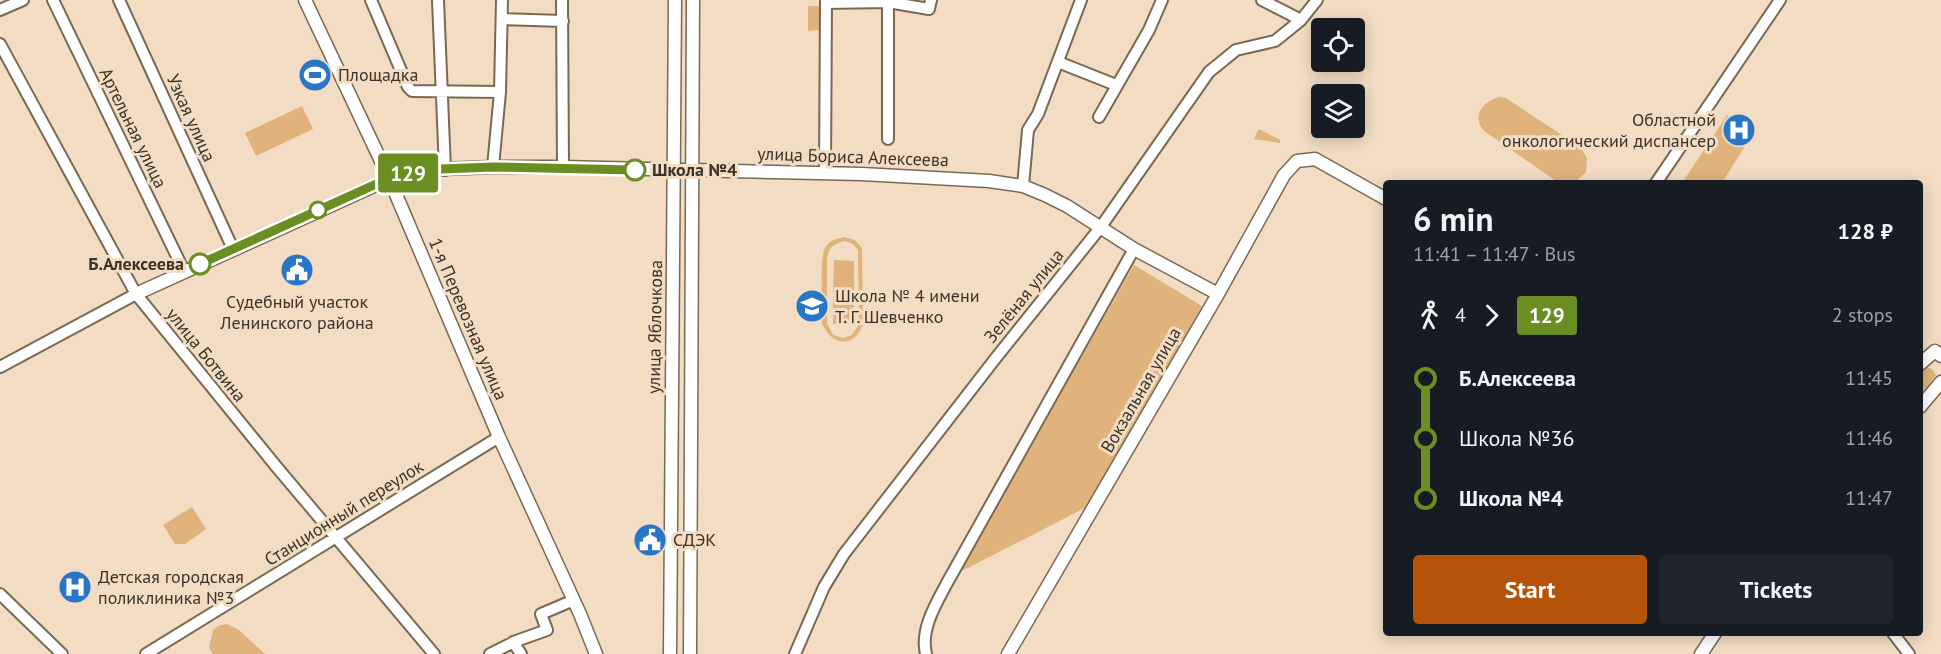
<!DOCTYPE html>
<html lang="en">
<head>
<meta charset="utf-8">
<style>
	:root { --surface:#171b24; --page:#20242c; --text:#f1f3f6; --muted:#9ea1a6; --accent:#b45309 }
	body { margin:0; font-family:"PT Sans",sans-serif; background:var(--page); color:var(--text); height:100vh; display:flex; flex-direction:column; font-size:22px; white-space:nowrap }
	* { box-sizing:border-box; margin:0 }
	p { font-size:20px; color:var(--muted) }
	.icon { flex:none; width:33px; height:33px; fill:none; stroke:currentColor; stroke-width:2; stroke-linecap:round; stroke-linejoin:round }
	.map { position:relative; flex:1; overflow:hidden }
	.sheet { position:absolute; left:1383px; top:180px; width:540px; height:456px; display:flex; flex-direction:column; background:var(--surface); border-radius:6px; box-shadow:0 3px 15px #0003 }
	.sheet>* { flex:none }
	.badge { padding:0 12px; border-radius:4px; font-size:21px; line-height:39px }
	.controls { position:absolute; left:1311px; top:18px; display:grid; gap:12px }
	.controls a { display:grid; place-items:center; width:54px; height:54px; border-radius:6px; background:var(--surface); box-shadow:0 3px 15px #0003; font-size:30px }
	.map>.badge { position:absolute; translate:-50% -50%; box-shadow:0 0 0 3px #fff }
	.legs { display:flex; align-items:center; gap:9px; height:66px; padding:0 30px; font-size:20px }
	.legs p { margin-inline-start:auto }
	.headline { display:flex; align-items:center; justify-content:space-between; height:102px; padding:0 30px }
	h1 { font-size:33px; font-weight:700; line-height:45px }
	.cta { display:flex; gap:12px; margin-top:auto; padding:12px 30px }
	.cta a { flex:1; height:69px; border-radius:6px; background:var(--accent); color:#fff; font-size:24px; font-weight:700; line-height:69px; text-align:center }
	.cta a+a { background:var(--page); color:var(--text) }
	ul { padding:0 30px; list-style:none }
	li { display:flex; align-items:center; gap:21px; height:60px; font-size:22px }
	li i { display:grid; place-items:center; width:9px; height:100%; margin:0 8px; background:currentColor }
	li i::after { content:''; width:15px; height:15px; margin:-8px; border:4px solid; border-radius:50%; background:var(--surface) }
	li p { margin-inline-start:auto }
	li:first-child i { background:linear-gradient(#0000 50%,currentColor 0) }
	li:last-child i { background:linear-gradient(currentColor 50%,#0000 0) }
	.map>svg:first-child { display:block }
	.green { fill:#dfb37b; fill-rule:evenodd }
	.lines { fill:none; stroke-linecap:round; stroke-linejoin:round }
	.minor-casing { stroke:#7a6952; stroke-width:14 }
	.major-casing { stroke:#7a6952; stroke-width:15 }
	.minor { stroke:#fff; stroke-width:10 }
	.major { stroke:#fff; stroke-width:12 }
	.line-1-casing { stroke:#fff; stroke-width:14 }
	.line-1 { stroke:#6b8e23; stroke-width:9 }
	.stop-1-dot { fill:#fff; stroke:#6b8e23; stroke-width:3 }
	.labels { text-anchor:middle; stroke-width:6; stroke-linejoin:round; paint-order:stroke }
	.poi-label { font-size:18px; fill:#3c342b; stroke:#f2ddc4; text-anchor:start }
	.street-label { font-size:18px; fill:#3c342b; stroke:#f2ddc4 }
	.stop-label { font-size:18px; font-weight:bold; fill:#3c342b; stroke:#f2ddc4; text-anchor:start }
</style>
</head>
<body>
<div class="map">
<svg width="1941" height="654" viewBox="0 0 1941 654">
	<rect width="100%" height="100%" fill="#f2ddc4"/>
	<path class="green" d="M808,6h11v24l-11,1z
		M1499,97l7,1 74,49 7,11 -1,14 -11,10 -16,1 -75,-52c-13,-15 -1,-30 15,-34z
		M302,106l11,23 -57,27 -11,-23z
		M1727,115l24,21 -29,47h-40z
		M1258,130h3l19,10v3l-26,-4z
		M844,237l11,3 7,8 1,76c-8,24 -32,23 -41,-1 1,-14 -3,-64 3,-75 4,-8 11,-9 19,-11zM845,241l8,3 5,6 1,74 -7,11 -9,3 -10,-3 -6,-12v-63c1,-12 6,-16 18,-19z
		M834,260l20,1v32h-21z
		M1134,265l68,41 -113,200 -131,67z
		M833,296h21l-1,28h-20z
		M1926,367l6,2 4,6 -16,21v-24z
		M192,507l14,22 -21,15h-10l-12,-19z
		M227,624l12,6 26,24h-52l-4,-7 4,-17 5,-4z"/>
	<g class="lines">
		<g class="minor-casing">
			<path id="minor" d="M53,0l131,271
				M119,0l114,249
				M371,0l37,87 4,4 88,1 2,-92
				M438,0l7,170
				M562,0l1,167
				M1262,0l39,20
				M826,3l62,-1 41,7 2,-9
				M0,10l23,-10
				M502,19l61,2
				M0,44l136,250 139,171 159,189
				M1058,62l58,23
				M1099,117l50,-87 13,-30
				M888,139v-139
				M493,167l7,-75
				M825,173l1,-173
				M1656,183l124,-183
				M1023,186l5,-56 10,-16 43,-114
				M0,367l136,-73
				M0,594l62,60
				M1893,633l16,21
				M513,642l8,12
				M146,654l353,-217
				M490,654l26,-13 31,-11 -6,-16 33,-14
				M795,654l29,-67 20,-33 151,-195 105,-131 109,-156 27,-22 39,-9 26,-21 16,-20
				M926,654c-6,-25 10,-50 21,-71l187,-334"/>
		</g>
		<g class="major-casing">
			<path id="major" d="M305,0l84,178 110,259 81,177 16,40
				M136,294l262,-119 18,-5 77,-3h70l299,7 127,7 34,5 22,9 22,11 67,43 84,45
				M1920,364l15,-13 6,5
				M1920,407l21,-25
				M670,654l5,-654
				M690,654l3,-654
				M1008,654l210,-360 66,-119 13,-14 18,-2 71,40
				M1701,654l14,-21"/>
		</g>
		<use href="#minor" class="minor"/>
		<use href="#major" class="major"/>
	</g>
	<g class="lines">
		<g class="line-1-casing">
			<path id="line-1" d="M200,264l185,-84 31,-10 77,-3 142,3"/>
		</g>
		<use href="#line-1" class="line-1"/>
	</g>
	<defs>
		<g id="stadium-disc" transform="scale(1.725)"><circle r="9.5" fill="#2a76c6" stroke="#f2ddc4"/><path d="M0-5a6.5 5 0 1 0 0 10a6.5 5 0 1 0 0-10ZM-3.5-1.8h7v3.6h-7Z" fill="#fff"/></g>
		<g id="hospital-disc" transform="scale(1.725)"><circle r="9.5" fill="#2a76c6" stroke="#f2ddc4"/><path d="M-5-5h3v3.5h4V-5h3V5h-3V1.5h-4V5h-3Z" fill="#fff"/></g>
		<g id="civic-disc" transform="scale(1.725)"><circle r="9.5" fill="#2a76c6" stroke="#f2ddc4"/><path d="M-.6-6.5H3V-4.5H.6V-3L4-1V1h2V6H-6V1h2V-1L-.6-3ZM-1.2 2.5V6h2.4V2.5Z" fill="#fff"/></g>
		<g id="school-disc" transform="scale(1.725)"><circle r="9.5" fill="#2a76c6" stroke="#f2ddc4"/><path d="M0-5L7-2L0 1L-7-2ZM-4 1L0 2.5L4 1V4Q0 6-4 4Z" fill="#fff"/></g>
	</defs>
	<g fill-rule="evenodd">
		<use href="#stadium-disc" x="315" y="75"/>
		<use href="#hospital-disc" x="1739" y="130"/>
		<use href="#civic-disc" x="297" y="270"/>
		<use href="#school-disc" x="812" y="306"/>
		<use href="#civic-disc" x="650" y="540"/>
		<use href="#hospital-disc" x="75" y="587"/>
	</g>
	<g class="stop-1-dot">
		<circle cx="635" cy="170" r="10"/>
		<circle cx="318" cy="210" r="8"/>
		<circle cx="200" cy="264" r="10"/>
	</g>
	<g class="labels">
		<g class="poi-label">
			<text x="338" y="81">Площадка</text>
			<text x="1716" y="126" text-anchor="end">Областной<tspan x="1716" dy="21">онкологический диспансер</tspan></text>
			<text x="835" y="302">Школа № 4 имени<tspan x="835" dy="21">Т. Г. Шевченко</tspan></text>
			<text x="297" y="308" text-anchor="middle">Судебный участок<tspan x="297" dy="21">Ленинского района</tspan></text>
			<text x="673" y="546">СДЭК</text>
			<text x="98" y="583">Детская городская<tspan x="98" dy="21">поликлиника №3</tspan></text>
		</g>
		<g class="street-label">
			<text transform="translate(191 118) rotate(66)" y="6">Узкая улица</text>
			<text transform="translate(133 128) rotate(64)" y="6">Артельная улица</text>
			<text transform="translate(853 157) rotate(2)" y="6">улица Бориса Алексеева</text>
			<text transform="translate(1024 296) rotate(-51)" y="6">Зелёная улица</text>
			<text transform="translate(468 319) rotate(67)" y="6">1-я Перевозная улица</text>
			<text transform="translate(655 327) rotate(-89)" y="6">улица Яблочкова</text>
			<text transform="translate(206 355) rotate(51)" y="6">улица Ботвина</text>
			<text transform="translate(1141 390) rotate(-60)" y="6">Вокзальная улица</text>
			<text transform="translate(344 513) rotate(-32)" y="6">Станционный переулок</text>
		</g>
		<g class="stop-label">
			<text x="652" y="176">Школа №4</text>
			<text x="184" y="270" text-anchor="end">Б.Алексеева</text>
		</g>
	</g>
</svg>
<div class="controls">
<a><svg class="icon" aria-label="locate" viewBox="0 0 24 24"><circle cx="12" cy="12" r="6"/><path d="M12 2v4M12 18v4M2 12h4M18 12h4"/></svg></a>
<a><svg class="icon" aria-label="layers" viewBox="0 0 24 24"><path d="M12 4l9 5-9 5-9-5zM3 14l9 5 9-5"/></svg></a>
</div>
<b class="badge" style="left:408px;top:173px;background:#6b8e23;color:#fff">129</b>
<section class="sheet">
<div class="headline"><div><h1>6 min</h1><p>11:41 – 11:47 · Bus</p></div><b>128 ₽</b></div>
<div class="legs"><svg class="icon" aria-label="walk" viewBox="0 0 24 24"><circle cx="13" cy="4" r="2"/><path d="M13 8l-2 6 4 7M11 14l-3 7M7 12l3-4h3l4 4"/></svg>4<svg class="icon" aria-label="forward" viewBox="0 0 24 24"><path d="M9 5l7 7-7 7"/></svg><b class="badge" style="background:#6b8e23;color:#fff">129</b><p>2 stops</p></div>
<ul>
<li><i style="color:#6b8e23"></i><b>Б.Алексеева</b><p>11:45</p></li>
<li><i style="color:#6b8e23"></i><span>Школа №36</span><p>11:46</p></li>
<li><i style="color:#6b8e23"></i><b>Школа №4</b><p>11:47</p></li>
</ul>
<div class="cta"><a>Start</a><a>Tickets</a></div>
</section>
</div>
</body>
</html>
